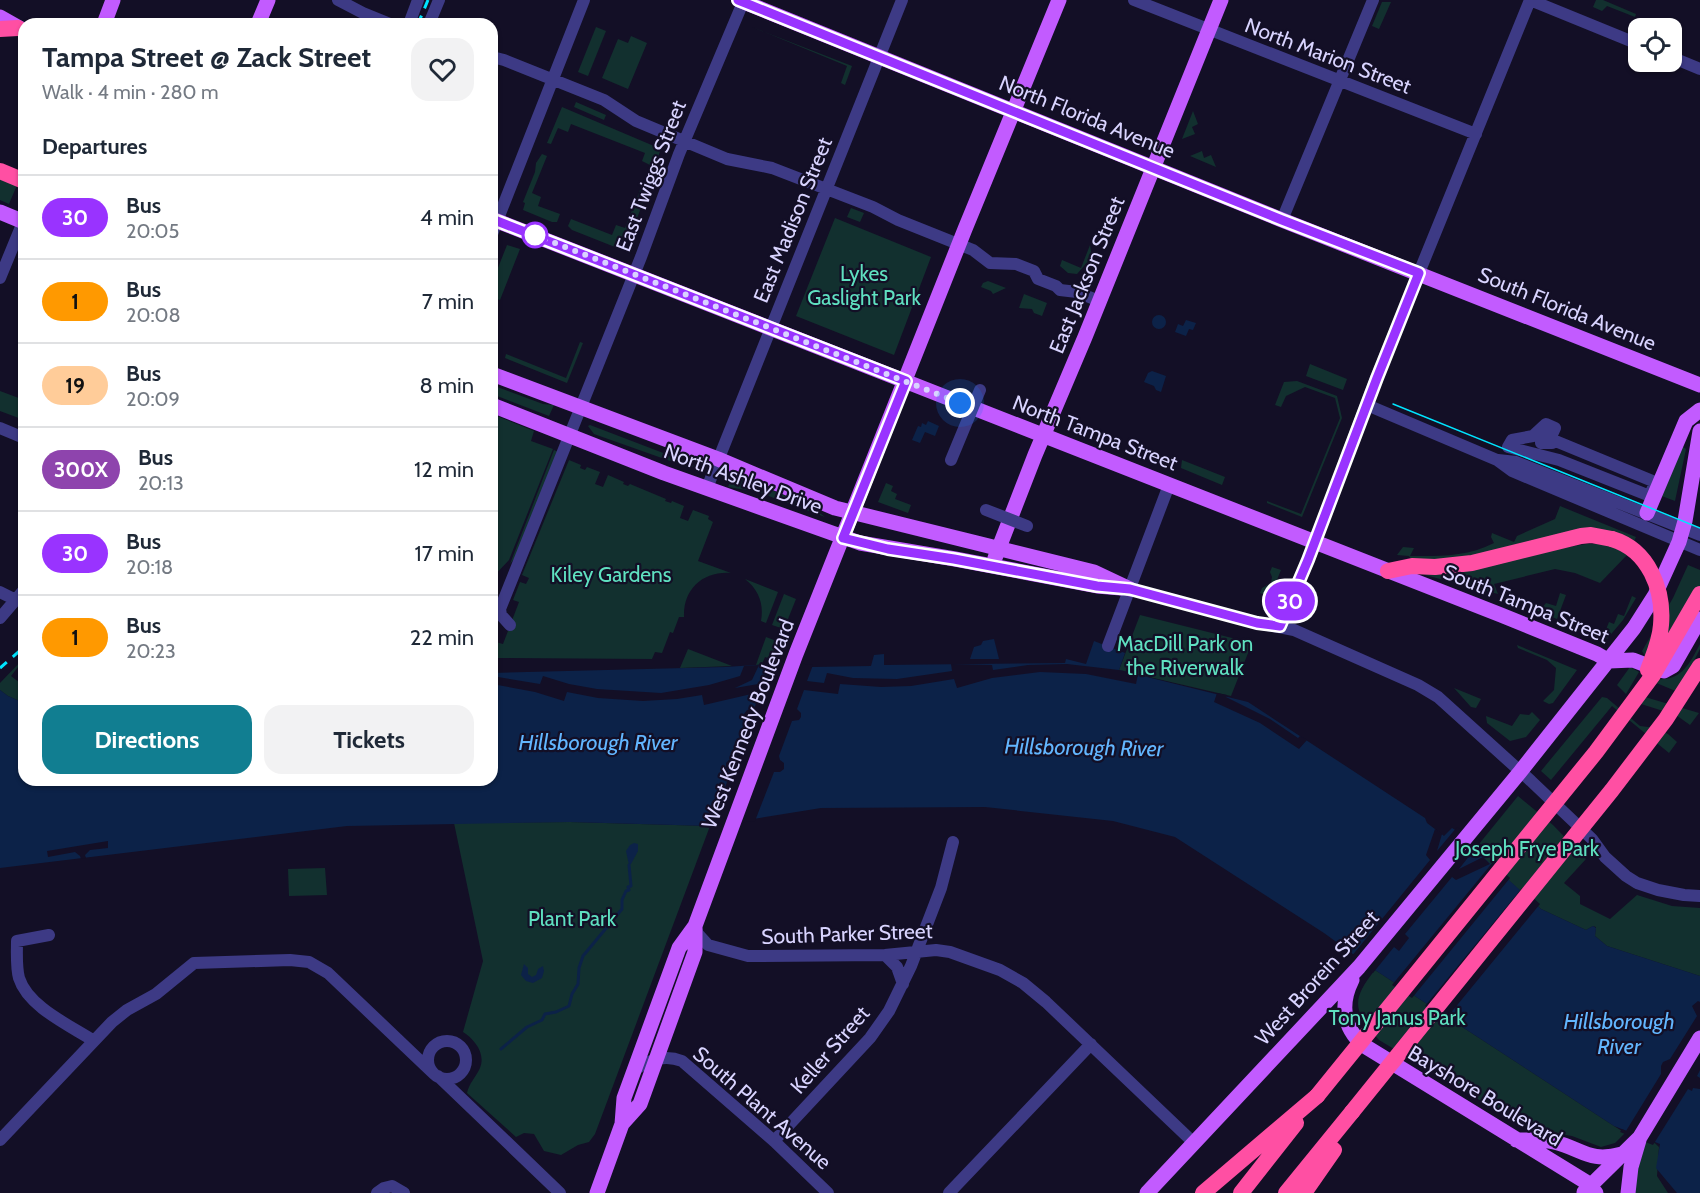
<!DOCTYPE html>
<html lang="en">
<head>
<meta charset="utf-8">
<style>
	:root { --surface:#fff; --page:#f2f2f3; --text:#1f2937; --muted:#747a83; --line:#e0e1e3; --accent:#117e91 }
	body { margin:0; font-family:Cabin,sans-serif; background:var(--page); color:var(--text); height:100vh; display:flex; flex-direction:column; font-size:22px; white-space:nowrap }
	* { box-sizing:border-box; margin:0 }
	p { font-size:20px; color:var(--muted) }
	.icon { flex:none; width:33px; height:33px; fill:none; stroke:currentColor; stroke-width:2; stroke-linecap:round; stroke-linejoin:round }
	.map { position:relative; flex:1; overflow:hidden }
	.side { position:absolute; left:18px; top:18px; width:480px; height:768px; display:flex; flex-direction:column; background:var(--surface); border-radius:18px; box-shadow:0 2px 4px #0004 }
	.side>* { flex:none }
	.badge { padding:0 12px; border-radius:20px; font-size:21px; line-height:39px }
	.buttons { position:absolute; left:1628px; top:18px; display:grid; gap:12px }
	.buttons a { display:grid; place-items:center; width:54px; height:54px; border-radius:12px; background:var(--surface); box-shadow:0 2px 4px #0004; font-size:30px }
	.you { position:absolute; width:30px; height:30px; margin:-15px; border:4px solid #fff; border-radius:50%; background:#1a73e8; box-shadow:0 0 0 9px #1a73e833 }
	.map>.badge { position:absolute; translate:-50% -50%; box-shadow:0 0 0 3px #fff }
	h2 { padding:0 24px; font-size:22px; line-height:54px }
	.round { display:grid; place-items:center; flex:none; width:63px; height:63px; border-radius:18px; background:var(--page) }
	.overview { display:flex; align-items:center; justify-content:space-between; height:102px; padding:0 24px }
	h1 { font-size:28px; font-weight:700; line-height:45px }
	.primary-button { display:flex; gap:12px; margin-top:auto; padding:12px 24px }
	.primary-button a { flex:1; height:69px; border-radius:18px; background:var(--accent); color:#fff; font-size:24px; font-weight:700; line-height:69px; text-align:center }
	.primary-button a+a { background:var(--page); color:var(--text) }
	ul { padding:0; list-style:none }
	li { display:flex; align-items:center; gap:18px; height:84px; padding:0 24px; border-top:2px solid var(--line) }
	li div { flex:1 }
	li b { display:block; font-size:22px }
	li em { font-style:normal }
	li .badge { min-width:66px; font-weight:700; text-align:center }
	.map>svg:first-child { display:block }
	.green { fill:#12302f }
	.water { fill:#0c2248 }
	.pier { fill:#130f26 }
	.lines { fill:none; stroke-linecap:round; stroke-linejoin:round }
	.stream { stroke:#0c2248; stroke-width:3 }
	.minor-tunnel { stroke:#312d47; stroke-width:12; stroke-dasharray:12 6; stroke-linecap:butt }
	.minor { stroke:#3d3a85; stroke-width:12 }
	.major { stroke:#c25bff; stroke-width:15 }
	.highway { stroke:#ff4fa3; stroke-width:16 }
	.tram { stroke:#00e5ff; stroke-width:1.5 }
	.rail { stroke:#00e5ff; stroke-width:3; stroke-dasharray:9 8; stroke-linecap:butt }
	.minor-bridge { stroke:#3d3a85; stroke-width:12 }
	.highway-bridge { stroke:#ff4fa3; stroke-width:16 }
	.line-casing { stroke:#fff; stroke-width:14 }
	.line { stroke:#93f; stroke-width:9 }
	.walk { stroke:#d9d4ff; stroke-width:6; stroke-dasharray:0 10.8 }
	.stop-dot { fill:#fff; stroke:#93f; stroke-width:3 }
	.labels { text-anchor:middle; stroke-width:4.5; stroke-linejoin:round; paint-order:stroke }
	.street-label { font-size:21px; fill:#d9d4ff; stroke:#130f26 }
	.park-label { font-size:21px; fill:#5fe0c0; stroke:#130f26 }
	.water-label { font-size:22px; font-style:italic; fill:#62b6ff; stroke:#130f26 }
</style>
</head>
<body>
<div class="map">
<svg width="1700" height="1193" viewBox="0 0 1700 1193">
	<rect width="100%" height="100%" fill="#130f26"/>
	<path class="green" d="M1596,0h7l33,14 -1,3 -28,-11 -5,5 -9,-4z
		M1382,2h9l-12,27 -7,-3z
		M596,27l10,4 -18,45 -10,-4z
		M752,27l100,39 -7,19 -4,-2 6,-17z
		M631,36l16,7 -19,46 -26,-11 16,-39 10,4z
		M576,102l30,13 -2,5 -30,-13z
		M562,107l99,42c-5,11 -4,22 -11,32l-5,-2 5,-14 -8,-4 3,-8 -74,-29 -3,8 -10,-4 -7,16 -4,-1z
		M1193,111l5,13 -6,3 3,7 -13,5z
		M1202,151l2,7 7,-3 5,12 -26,-11z
		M542,154l5,2 -15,37 9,4 -3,9 22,8 -3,8h-5l-29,-12 2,-7 -2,-1 12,-30 1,-9z
		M0,178l17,7 -8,19 -9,-4z
		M640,190l6,2 -1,6 -18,45 -4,-1 -3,7 -48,-19 -4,-4 3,-7 41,16 4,-10 9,3z
		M851,208l13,5 -4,9 -13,-5z
		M835,218l96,39 -37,98 -98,-39z
		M507,245l13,4 -20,51 -8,-3v-14z
		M1090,245l2,12 -15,17 -9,-1 -8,-7 2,-6 19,8z
		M988,281l18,7 -13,6 -2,-3 -10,-4 2,-4z
		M1024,294l23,9 -5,13 -8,-3 -2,-4 -13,-1z
		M580,342l3,1 -16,40 -62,-25 1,-4 60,24z
		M1310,364l37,15 -4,11 -37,-14z
		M1297,381l40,15 5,22 -40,99 -35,-14v-2l34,13 39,-96 -5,-20 -30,-11 -19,9 -5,11 -6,-2 9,-23z
		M492,385l51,19 11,1 -5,11 -57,-22z
		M0,391l24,9v20l-24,-9z
		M492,414l42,17 -3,10 22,8 -44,111 -17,18z
		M590,425l102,39 2,2 -4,2 -96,-34 -6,-8z
		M1682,446l4,3 -11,52 -16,-6z
		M554,450l4,2 -40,102 -8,10z
		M569,460l12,5 -1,3 5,2 2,-3 13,5 -5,12 8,3 5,-12 16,7 -1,2 5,2 2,-2 36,15 -1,2 6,2 1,-2 12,5 -4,12 8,3 5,-11 16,6 -1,3 5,3 -15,39 33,12c-28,-2 -48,16 -47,44h-5l-6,16 -3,-1 -8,21 -7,-1 -3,7 -160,-1v-17l11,3 16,-42 -6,-2 7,-18 6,2 3,-6 -7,-3z
		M1182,460l43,17 -3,8 -41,-17z
		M733,475l76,30 16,12 -67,-25 -30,-5z
		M886,483l7,3 -2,5 6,3 -2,5 16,6 -3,8 -30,-11z
		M1560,506l76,31 -9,18 -27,28 -25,-10 -20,-4 -61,15 4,10 -81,-21 169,-29h18l17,-8 -143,22 -66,3 -3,-5 -12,-1 6,-8 11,1 -4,8c30,0 57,1 84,-13l-3,-6 1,-4 22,9 3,-6 38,-17z
		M1688,565l12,5v38l-53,52 -5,-9 31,-53z
		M1272,567l9,3 -11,27 -10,-4 2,-5 9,-5 1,-6 -2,-5z
		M745,579l33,13 -12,31 -5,-2c3,-17 -2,-31 -16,-42z
		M1560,593l6,2 -9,24 -29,-12 1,-2 11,5 6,-7 10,3z
		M784,594l12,5 -12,30 -12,-4z
		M1632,596l4,2 -13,22 -16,19 -4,-2 6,-15 5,2 4,-10 6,2z
		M1140,615l112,28 -21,53 -112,-26z
		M766,637l13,5 -6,18 -8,-3 -3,7 -6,1z
		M1700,644v5l-22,43 -24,-10 2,-3c25,3 34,-16 44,-35z
		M1517,645l60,25 -24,33 -4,1 -6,-3 11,-11 2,-22 -9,-8 -29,-12z
		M688,649l44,17 -52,2z
		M24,658v4h-2l-11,14 13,10v17l-16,-7 -8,-6v-7z
		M1630,667l9,5 -13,22 -9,-9z
		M1454,688l27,11 -5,9 -5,-1z
		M1602,697l5,1 33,28 16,2 12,6 9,8 -8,11 -57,-47 -61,74 -10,-9z
		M1645,697l54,16 -9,12 -14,-10 -35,-11z
		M1532,712l8,8 -14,17 -16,4 -23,-18 -1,-7 26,10 8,-12 9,1z
		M1518,796l35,29 33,34 -22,24 16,13v8l30,15 27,-24 35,11 28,2v68l-93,-30 -12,-10 1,-9 -3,-1 -7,4 -45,-21 -60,-53 -2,-12z
		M570,822l140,4 -115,308 -6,8 -11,3 -17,10 -17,-4 -10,-17 -10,-1 -8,4 -49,-44c2,-10 9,-16 13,-25 6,-15 -6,-29 -17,-36l20,-71 -29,-138z
		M325,868l2,27 -38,1 -1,-27z
		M1375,970l239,156 11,7 -10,10 -14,4 -29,-11 -44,-7 -149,-89c-24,-28 -30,-38 -4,-70z
		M1644,1133l15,14 -2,29 11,17h-37z"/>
	<path class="water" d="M1152 322a7 7 0 1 1 14 0a7 7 0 1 1-14 0Z
		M1186,320l10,3 -3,7 -4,-1 -3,7 -11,-4 3,-8 5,2z
		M1152,371l14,5 -5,16 -5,-2 -2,-4 -10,-4 4,-9z
		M928,421l11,5 -4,10 -10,-4 -5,11 -8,-3 6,-14 3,1 1,-4 4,2z
		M994,639l5,20h-29l4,-12 7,-2 2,-4z
		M1094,641l31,12 -6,17 129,32 177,116 2,5 17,13 8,-8 27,16 3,12 59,53 45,21 7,-4 3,2 -1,8 12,10 93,30v217h-23l-21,-25 4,-24 -46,-18 -239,-156 -51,-37 -149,-96 -62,-16 -128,-14 -164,1 -111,18 -140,-4 -223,4 -347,42v-178l8,6 16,7v77h468v-107l233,-6 46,-3 42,3 58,-1 3,-11 10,-1v11l181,-2 1,-4 20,5z
		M634,843l4,1v7l-7,13 -2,1 -3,-14 4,-6z
		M524,964l4,4v6l4,3 4,-2 2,-6 5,-3 1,5 -2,7 -9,5 -7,-2 -5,-6z"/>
	<path class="pier" d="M779,661l34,4 -6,16 17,2 3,-10 26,5 44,1 55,-8 -1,-7 41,1 1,5 35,-5 39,-1 52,6 19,4 -2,10 -50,-10 -46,-2 -48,6 -35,10 -3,-9 -43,7 -30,1 -41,-3 -2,10 -34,-4 -7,19 4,4v4l-2,3 -7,1 -13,35 1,4 4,3v6l-4,3h-6l-19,49 -44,5 20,-55 -5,-3v-5l3,-3 7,-2 13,-36 -5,-4v-4l3,-4 7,-1 6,-17 -56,13 -2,-10 -25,4 -34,2 -45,-3 -31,-6 -3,9 -29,-9 -43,-8v-8l48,8 3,-8 26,8 28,5 64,4 48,-8 31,-9 4,-10 15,-1 -7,15 -17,8 29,-5 7,-19h7z
		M1217,693l10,2 -1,2 44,22 28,19 2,-2 7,4 -8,9 -39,-26 -46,-21z
		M1457,827l24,14 -22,28 24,-12 7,7 -34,16 -4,-3 -47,57 4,4 -10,13 -5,-4 -21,26 -22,-16 79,-97 -4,-5 9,-26 7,5 -5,17z
		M108,841v7l-18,2 -5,5 1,3 -5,1 -1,-3 -5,-4 -27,5 -1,-6z
		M1493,862l17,16 -98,120 -20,-13z
		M1522,888l18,16 -95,116 -20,-14z
		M1698,1001l2,1v68l-3,6 3,2v11l-7,-1 -1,3 -4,-2 -35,56 -33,-13 2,-3 4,2 35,-57v-8l2,-4 7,-3 27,-43 -5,-10z"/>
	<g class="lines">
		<path class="stream" d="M501,1049l26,-22 15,-7 3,-6 11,-2 13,-6 3,-12 6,-10 1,-16 4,-12 39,-47v-9l4,-9 3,-1 -1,-3 3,-1 -2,-21"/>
		<path class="minor-tunnel" d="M1376,378l36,-88"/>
		<path class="minor" d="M338,0l25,13 27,11
			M1134,0l342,134
			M1530,0l108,44
			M409,24l9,-24
			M429,24l10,-24
			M492,57l12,3 100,40 32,21 91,38 45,9 101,39 25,13 75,30 17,13 26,1 18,7 4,8 18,7 4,4 17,2 22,9
			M1671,57l29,12
			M1282,220l91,-220
			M492,234l92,-234
			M0,278l23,-56
			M1412,290l118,-290
			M1367,405l130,55 15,11 188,79
			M1546,424l9,4 -5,11 -8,-3 -1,7h11l1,-3 102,42 -5,14 -91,-36 -51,-13 4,-7 21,-4z
			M0,428l24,10
			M1498,460l18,2 184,73
			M707,488l195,-488
			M1130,589l127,34 37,7 124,55 20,12 93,84 61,58 13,18 21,19 11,7 21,7 26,5 16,1
			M0,592l16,8
			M0,618l24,-28
			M510,625l-9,-10 -1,-6 141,-352 38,-103 65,-154
			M1280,626l28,-66 68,-182
			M1108,646l61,-161
			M695,927l3,7 10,11 40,11 137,-1 51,-5 14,2 50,18 23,13 23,19 148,141
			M49,935l-32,6c0,12 -1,26 2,37 9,29 52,48 75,63
			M885,955l12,12 6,17
			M428 1060a19 19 0 1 1 38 0a19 19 0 1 1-38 0Z
			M634,1070c16,-10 30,-16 48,-9l92,80 54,52
			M438,1076l122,117
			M0,1140l112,-118 15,-12 29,-16 38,-31 96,-3 19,2 19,11 105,100
			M774,1141l96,-103 19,-27 22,-45 30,-78 12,-46
			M377,1193l7,-5 8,-2 12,7
			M949,1193l142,-149"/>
		<path class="major" d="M739,0l543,220 418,165
			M0,17l23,13
			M104,24l9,-24
			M258,24l10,-24
			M0,212l24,10
			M492,219l1009,396 96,39 12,7 24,-1 26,10 5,1 9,-5 27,-47
			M492,374l226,85 117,49 259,64 36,17
			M492,405l172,68 196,70 95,16 142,27 24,2
			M1647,513l39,-92 14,-11
			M995,558l40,-103 50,-118 136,-337
			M1352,980c-12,24 -9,47 11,65l223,137 10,11
			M622,1124l18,-20 55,-152v-26
			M1516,1140c12,0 26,-1 38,2 29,7 35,21 68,12
			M1584,1192l56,-55 60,-99
			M597,1193l25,-69 2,-26 55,-150 16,-22 101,-272 169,-425 94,-229
			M1147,1193l212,-226 161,-195 114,-144 21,-33 24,-53 6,-21 15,-90
			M1628,1193l3,-26 8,-27"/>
		<path class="highway" d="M0,29l18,-1
			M0,171l24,10
			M1388,571l24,-5 23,1 37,-4 109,-27 10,-1 21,4
			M1203,1193l114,-97
			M1241,1193l55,-70
			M1286,1193l66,-81
			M1304,1193l30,-43"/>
		<path class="tram" d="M1393,404l307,124"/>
		<path class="rail" d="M418,24l10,-24
			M0,668l24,-21"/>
		<path class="minor-bridge" d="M951,460l29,-70
			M986,510l41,16"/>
		<path class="highway-bridge" d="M1612,539c37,11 52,51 49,86 -1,16 -8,31 -13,45
			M1317,1096l279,-344 57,-77 47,-81
			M1352,1112l260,-322 54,-71 34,-53"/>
	</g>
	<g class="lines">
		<g class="line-casing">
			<path id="line" d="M492,219l414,162 -63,157 45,11 66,10 143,27 33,3 127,34 23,3 28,-66 69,-182 42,-105 -137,-53 -544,-220"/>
		</g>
		<use href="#line" class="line"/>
		<path class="walk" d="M535,235l425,168"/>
	</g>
	<circle class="stop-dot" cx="535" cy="235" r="12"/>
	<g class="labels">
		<g class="street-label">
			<text transform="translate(1328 56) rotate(21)" y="7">North Marion Street</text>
			<text transform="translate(1087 117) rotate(22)" y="7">North Florida Avenue</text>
			<text transform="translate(651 176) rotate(-69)" y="7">East Twiggs Street</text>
			<text transform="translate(793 220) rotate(-68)" y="7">East Madison Street</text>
			<text transform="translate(1087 275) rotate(-68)" y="7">East Jackson Street</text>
			<text transform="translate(1567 309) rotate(22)" y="7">South Florida Avenue</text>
			<text transform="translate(1095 433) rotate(21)" y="7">North Tampa Street</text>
			<text transform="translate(743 479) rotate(20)" y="7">North Ashley Drive</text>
			<text transform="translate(1526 604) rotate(22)" y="7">South Tampa Street</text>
			<text transform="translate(748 724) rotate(-69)" y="7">West Kennedy Boulevard</text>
			<text transform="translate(847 934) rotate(-2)" y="7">South Parker Street</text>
			<text transform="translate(1317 978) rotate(-48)" y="7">West Brorein Street</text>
			<text transform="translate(830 1050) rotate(-49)" y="7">Keller Street</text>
			<text transform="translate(1485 1096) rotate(31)" y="7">Bayshore Boulevard</text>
			<text transform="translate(762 1108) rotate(41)" y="7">South Plant Avenue</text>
		</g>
		<g class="park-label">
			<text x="864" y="281">Lykes<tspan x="864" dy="24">Gaslight Park</tspan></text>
			<text x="611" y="582">Kiley Gardens</text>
			<text x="1185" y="651">MacDill Park on<tspan x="1185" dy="24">the Riverwalk</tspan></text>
			<text x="1527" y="856">Joseph Frye Park</text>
			<text x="572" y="926">Plant Park</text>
			<text x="1397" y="1025">Tony Janus Park</text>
		</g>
		<g class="water-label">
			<text x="598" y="750">Hillsborough River</text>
			<text transform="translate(1084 747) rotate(1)" y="8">Hillsborough River</text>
			<text x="1619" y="1029">Hillsborough<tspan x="1619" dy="25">River</tspan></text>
		</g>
	</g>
</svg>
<div class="buttons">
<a><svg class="icon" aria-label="locate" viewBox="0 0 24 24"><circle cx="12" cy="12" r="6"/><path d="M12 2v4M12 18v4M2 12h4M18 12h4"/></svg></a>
</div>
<div class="you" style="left:960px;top:403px"></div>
<b class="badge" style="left:1290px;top:601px;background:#93f;color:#fff">30</b>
<section class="side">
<div class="overview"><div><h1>Tampa Street @ Zack Street</h1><p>Walk · 4 min · 280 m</p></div><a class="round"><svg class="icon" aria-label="heart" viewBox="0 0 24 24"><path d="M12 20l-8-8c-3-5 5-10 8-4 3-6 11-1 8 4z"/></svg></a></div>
<h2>Departures</h2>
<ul>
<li><span class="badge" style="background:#93f;color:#fff">30</span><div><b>Bus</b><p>20:05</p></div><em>4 min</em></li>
<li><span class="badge" style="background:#f90;color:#111">1</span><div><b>Bus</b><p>20:08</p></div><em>7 min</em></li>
<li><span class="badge" style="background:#fc9;color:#111">19</span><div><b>Bus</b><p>20:09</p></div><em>8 min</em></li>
<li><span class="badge" style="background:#8e44ad;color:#fff">300X</span><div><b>Bus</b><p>20:13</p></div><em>12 min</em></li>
<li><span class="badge" style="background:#93f;color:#fff">30</span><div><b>Bus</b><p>20:18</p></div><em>17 min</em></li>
<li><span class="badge" style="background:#f90;color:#111">1</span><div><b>Bus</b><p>20:23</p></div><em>22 min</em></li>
</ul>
<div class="primary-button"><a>Directions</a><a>Tickets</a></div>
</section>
</div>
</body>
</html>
